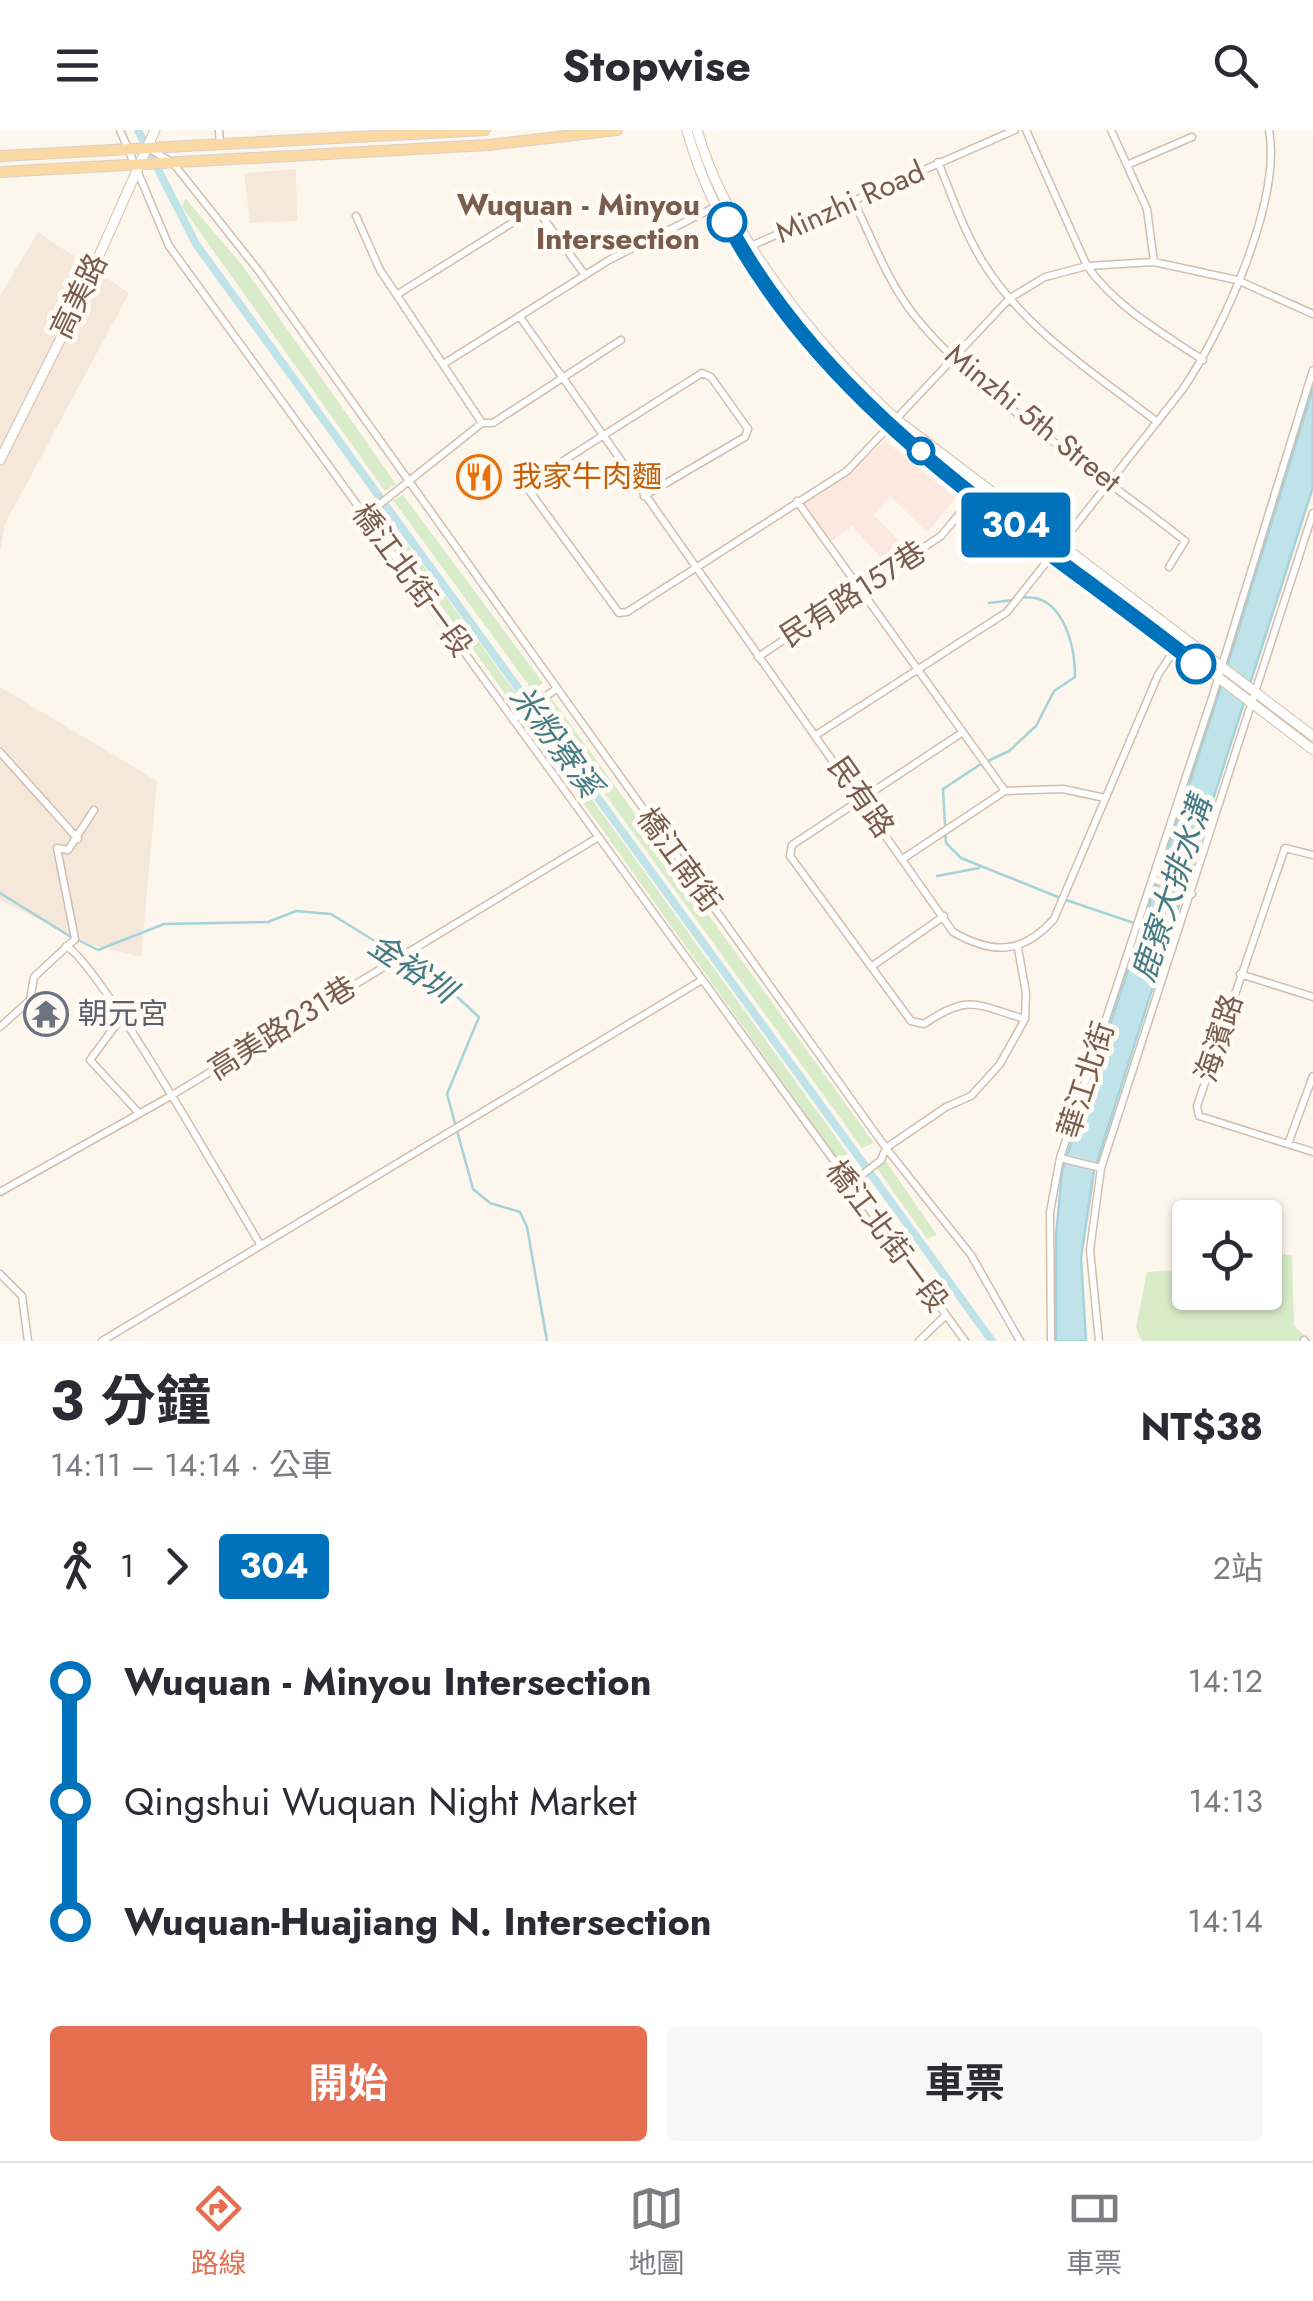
<!DOCTYPE html>
<html lang="zh-TW">
<head>
<meta charset="utf-8">
<style>
	:root { --surface:#fff; --page:#f7f7f7; --text:#2b2b33; --muted:#7c7c81; --line:#e1e1e2; --accent:#e76f51 }
	body { margin:0; font-family:Jost,"Noto Sans TC",sans-serif; background:var(--page); color:var(--text); height:100vh; display:flex; flex-direction:column; font-size:38px; white-space:nowrap }
	* { box-sizing:border-box; margin:0 }
	p { font-size:32px; color:var(--muted) }
	.icon { flex:none; width:55px; height:55px; fill:none; stroke:currentColor; stroke-width:2; stroke-linecap:round; stroke-linejoin:round }
	.map { position:relative; height:1211px; overflow:hidden }
	.sheet { display:flex; flex-direction:column; background:var(--surface); flex:1 }
	.sheet>* { flex:none }
	.badge { padding:0 20px; border-radius:8px; font-size:35px; line-height:65px }
	.fabs { position:absolute; left:1172px; top:1070px; display:grid; gap:20px }
	.fabs a { display:grid; place-items:center; width:110px; height:110px; border-radius:10px; background:var(--surface); box-shadow:0 2px 8px #0004; font-size:50px }
	.map>.badge { position:absolute; translate:-50% -50%; box-shadow:0 0 0 5px #fff }
	.legs { display:flex; align-items:center; gap:15px; height:110px; padding:0 50px; font-size:32px }
	.legs p { margin-inline-start:auto }
	.head { display:flex; align-items:center; justify-content:space-between; height:170px; padding:0 50px }
	h1 { font-size:55px; font-weight:700; line-height:75px }
	.cta { display:flex; gap:20px; margin-top:auto; padding:20px 50px }
	.cta a { flex:1; height:115px; border-radius:10px; background:var(--accent); color:#fff; font-size:40px; font-weight:700; line-height:115px; text-align:center }
	.cta a+a { background:var(--page); color:var(--text) }
	ul { padding:0 50px; list-style:none }
	li { display:flex; align-items:center; gap:35px; height:120px; font-size:38px }
	li i { display:grid; place-items:center; width:15px; height:100%; margin:0 12px; background:currentColor }
	li i::after { content:''; width:25px; height:25px; margin:-12px; border:8px solid; border-radius:50%; background:var(--surface) }
	li p { margin-inline-start:auto }
	li:first-child i { background:linear-gradient(#0000 50%,currentColor 0) }
	li:last-child i { background:linear-gradient(currentColor 50%,#0000 0) }
	header { display:flex; justify-content:space-between; align-items:center; height:130px; padding:0 50px; background:var(--surface); font-size:45px; font-weight:700 }
	.menu { display:flex; justify-content:space-around; align-items:center; height:140px; border-top:2px solid var(--line); background:var(--surface); font-size:28px; color:var(--muted) }
	.menu a { display:grid; justify-items:center; gap:5px }
	.menu .current { color:var(--accent) }
	.map>svg:first-child { display:block }
	.residential { fill:#f5e8da }
	.commercial { fill:#fde8e0 }
	.green { fill:#d8ecc9 }
	.water { fill:#bfe3e8; stroke:#a5d3da; stroke-width:2.5 }
	.lines { fill:none; stroke-linecap:round; stroke-linejoin:round }
	.stream { stroke:#a5d3da; stroke-width:2.5 }
	.canal { stroke:#bfe3e8; stroke-width:8 }
	.street-casing { stroke:#d1beb0; stroke-width:9 }
	.secondary-casing { stroke:#d6c0b0; stroke-width:11 }
	.primary-casing { stroke:#dad1cd; stroke-width:12 }
	.street { stroke:#fff; stroke-width:6 }
	.secondary { stroke:#fff; stroke-width:9 }
	.primary { stroke:#fbd9a5; stroke-width:10 }
	.line-1-casing { stroke:#fff; stroke-width:22 }
	.line-1 { stroke:#0072bc; stroke-width:15 }
	.stop-1-dot { fill:#fff; stroke:#0072bc; stroke-width:5 }
	.labels { text-anchor:middle; stroke-width:10; stroke-linejoin:round; paint-order:stroke }
	.street-label { font-size:30px; fill:#7a5c4d; stroke:#fffaf3 }
	.stop-label { font-size:30px; font-weight:bold; fill:#7a5c4d; stroke:#fffaf3; text-anchor:end }
	.food-label { font-size:30px; fill:#c56008; stroke:#fffaf3; text-anchor:start }
	.worship-label { font-size:30px; fill:#5b616d; stroke:#fffaf3; text-anchor:start }
	.water-label { font-size:32px; font-style:italic; fill:#437c86; stroke:#fffaf3 }
</style>
</head>
<body>
<header><svg class="icon" aria-label="menu" viewBox="0 0 24 24"><path d="M4 6h16M4 12h16M4 18h16"/></svg>Stopwise<svg class="icon" aria-label="search" viewBox="0 0 24 24"><circle cx="10" cy="10" r="6"/><path d="M15 15l6 6"/></svg></header>
<div class="map">
<svg width="1313" height="1211" viewBox="0 0 1313 1211">
	<rect width="100%" height="100%" fill="#fdf6ec"/>
	<path class="residential" d="M296,39l1,52 -47,2 -6,-50z
		M38,102l91,61 -124,231 -5,27v-255z
		M0,557l157,94 -16,176 -52,-13 -89,-44z"/>
	<path class="commercial" d="M885,311l71,57 -29,34 -37,-36 -16,19 30,31 -20,15 -32,-35 -20,15 -30,-40 44,-25z"/>
	<path class="green" d="M185,68l57,67 154,219 -11,7 -203,-284z
		M403,365l140,188 -10,8 -140,-191z
		M382,379l141,194 -7,6 -140,-194z
		M549,565l325,448 -12,5 -323,-445z
		M531,585l317,439 -11,4 -313,-438z
		M883,1027l54,78 -10,4 -54,-76z
		M1265,1107h6l4,17 17,1 2,71 17,15h-169l-6,-13 11,-56 41,-3 2,23h75z"/>
	<path class="water" d="M1313,258v99l-219,684 -13,87 5,83h-30v-104l6,-66 156,-475z"/>
	<g class="lines">
		<path class="stream" d="M989,473l24,-3
			M988,631l21,-10 27,-25 18,-35 21,-14c0,-33 -13,-86 -55,-79
			M981,634l-38,25 3,54 15,15 97,39
			M937,746l42,-8
			M0,763l71,44
			M1066,770l68,23
			M78,810l20,10 66,-26 104,-2 28,-11 35,3 110,68 38,35 -32,77 26,95 17,14 30,9 7,15 20,114"/>
		<path class="canal" d="M138,0l58,114 796,1097"/>
		<g class="street-casing">
			<path id="street" d="M120,0l49,116 796,1095
				M219,0l1,14
				M1026,0l61,136c30,42 74,66 116,94
				M1111,0l36,79 7,53
				M150,19l23,14 85,107 628,878 85,107 49,86
				M938,32c15,36 27,73 48,105 42,65 111,108 171,155
				M1127,35l65,-28
				M853,70c19,38 34,81 61,115 65,82 188,159 271,226l-16,26
				M356,86l24,54 102,153
				M748,128l5,-13 262,-115
				M398,164l138,-86 49,67
				M520,187l433,615c40,23 70,22 101,-13l104,-244 24,-37
				M445,233l164,-103 118,-59
				M644,366l101,-59 3,-8 -37,-52 -9,-4 -177,112 94,128 8,-1 220,-141 163,-173 35,-21 42,-11 67,-4 83,18 76,34
				M797,371l208,290
				M365,386l117,-93h11l128,-83
				M758,527l183,-121 39,-47
				M513,590l43,-31
				M963,602l-171,113 -2,11 121,165 13,3c45,-31 52,-19 101,-5
				M816,605l191,-123 176,-223c40,-59 99,-189 86,-259
				M0,622l78,87
				M1313,725l-28,-7 -88,258 2,10 114,36
				M904,728l101,-67 58,-2 42,9
				M1153,749l39,15
				M66,816c33,17 164,249 194,298
				M871,837l73,-51
				M1240,844l73,23
				M121,888l-31,42 48,52
				M0,897l30,-27 4,-23 41,-38 -18,-91 11,2 26,-40
				M1288,1014l25,-68
				M1060,1028l41,10
				M849,1055l32,-25 5,-12 60,-41 25,-11 29,-32 25,-45 1,-26 -8,-45
				M0,1062l169,-95 428,-259
				M0,1144l22,22 6,45
				M1304,1210l1,1
				M102,1211l600,-361
				M919,1211l27,-26
				M1051,1211l-1,-129 10,-54 152,-460 101,-328
				M1099,1211l-9,-91 11,-82 212,-655"/>
		</g>
		<g class="secondary-casing">
			<path id="secondary" d="M687,0c28,105 106,203 181,279l445,341
				M697,0c30,105 120,216 199,289l417,317
				M0,330l73,-146 82,-184"/>
		</g>
		<g class="primary-casing">
			<path id="primary" d="M0,26l485,-26
				M0,42l488,-27 129,-15"/>
		</g>
		<use href="#street" class="street"/>
		<use href="#secondary" class="secondary"/>
		<use href="#primary" class="primary"/>
	</g>
	<g class="lines">
		<g class="line-1-casing">
			<path id="line-1" d="M727,92c103,195 301,309 469,442"/>
		</g>
		<use href="#line-1" class="line-1"/>
	</g>
	<defs>
		<g id="restaurant-ring" transform="scale(2.25)"><circle r="9.5" fill="#fffaf3" stroke="#e8710a" stroke-width="1.5"/><path d="M-5-6h1v4h1v-4h1v4h1v-4h1v5L-1.5 .5V6h-2V.5L-5-1ZM5-6V6H3V1.5H1.5Q1.5-4 5-6Z" fill="#e8710a"/></g>
		<g id="temple-ring" transform="scale(2.25)"><circle r="9.5" fill="#fffaf3" stroke="#6b7280" stroke-width="1.5"/><path d="M0-6L5-2H3V0L6.5 2.5H4V6H1.5V3h-3V6H-4V2.5H-6.5L-3 0V-2H-5Z" fill="#6b7280"/></g>
	</defs>
	<g fill-rule="evenodd">
		<use href="#restaurant-ring" x="479" y="347"/>
		<use href="#temple-ring" x="46" y="884"/>
	</g>
	<g class="stop-1-dot">
		<circle cx="727" cy="92" r="18"/>
		<circle cx="921" cy="321" r="12"/>
		<circle cx="1196" cy="534" r="18"/>
	</g>
	<g class="labels">
		<g class="street-label">
			<text transform="translate(850 72) rotate(-24)" y="10">Minzhi Road</text>
			<text transform="translate(79 166) rotate(-64)" y="10">高美路</text>
			<text transform="translate(1033 288) rotate(39)" y="10">Minzhi 5th Street</text>
			<text transform="translate(412 450) rotate(54)" y="10">橋江北街一段</text>
			<text transform="translate(853 464) rotate(-33)" y="10">民有路157巷</text>
			<text transform="translate(861 667) rotate(55)" y="10">民有路</text>
			<text transform="translate(679 730) rotate(54)" y="10">橋江南街</text>
			<text transform="translate(282 898) rotate(-32)" y="10">高美路231巷</text>
			<text transform="translate(1219 908) rotate(-72)" y="10">海濱路</text>
			<text transform="translate(1086 950) rotate(-72)" y="10">華江北街</text>
			<text transform="translate(887 1106) rotate(53)" y="10">橋江北街一段</text>
		</g>
		<g class="stop-label">
			<text x="700" y="85">Wuquan - Minyou<tspan x="700" dy="34">Intersection</tspan></text>
		</g>
		<g class="food-label">
			<text x="512" y="357">我家牛肉麵</text>
		</g>
		<g class="worship-label">
			<text x="78" y="894">朝元宮</text>
		</g>
		<g class="water-label">
			<text transform="translate(556 611) rotate(54)" y="11">米粉寮溪</text>
			<text transform="translate(1172 759) rotate(-72)" y="11">鹿寮大排水溝</text>
			<text transform="translate(412 838) rotate(34)" y="11">金裕圳</text>
		</g>
	</g>
</svg>
<div class="fabs">
<a><svg class="icon" aria-label="locate" viewBox="0 0 24 24"><circle cx="12" cy="12" r="6"/><path d="M12 2v4M12 18v4M2 12h4M18 12h4"/></svg></a>
</div>
<b class="badge" style="left:1016px;top:395px;background:#0072bc;color:#fff">304</b>
</div>
<section class="sheet">
<div class="head"><div><h1>3 分鐘</h1><p>14:11 – 14:14 · 公車</p></div><b>NT$38</b></div>
<div class="legs"><svg class="icon" aria-label="walk" viewBox="0 0 24 24"><circle cx="13" cy="4" r="2"/><path d="M13 8l-2 6 4 7M11 14l-3 7M7 12l3-4h3l4 4"/></svg>1<svg class="icon" aria-label="forward" viewBox="0 0 24 24"><path d="M9 5l7 7-7 7"/></svg><b class="badge" style="background:#0072bc;color:#fff">304</b><p>2站</p></div>
<ul>
<li><i style="color:#0072bc"></i><b>Wuquan - Minyou Intersection</b><p>14:12</p></li>
<li><i style="color:#0072bc"></i><span>Qingshui Wuquan Night Market</span><p>14:13</p></li>
<li><i style="color:#0072bc"></i><b>Wuquan-Huajiang N. Intersection</b><p>14:14</p></li>
</ul>
<div class="cta"><a>開始</a><a>車票</a></div>
</section>
<nav class="menu">
<a class="current"><svg class="icon" aria-label="directions" viewBox="0 0 24 24"><path d="M12 3l9 9-9 9-9-9zM9 14v-3h6M13 9l2 2-2 2"/></svg>路線</a>
<a><svg class="icon" aria-label="map" viewBox="0 0 24 24"><path d="M3 6l6-2 6 2 6-2v14l-6 2-6-2-6 2zM9 4v14M15 6v14"/></svg>地圖</a>
<a><svg class="icon" aria-label="tickets" viewBox="0 0 24 24"><path d="M3 7h18v10H3zM15 7v10"/></svg>車票</a>
</nav>
</body>
</html>
